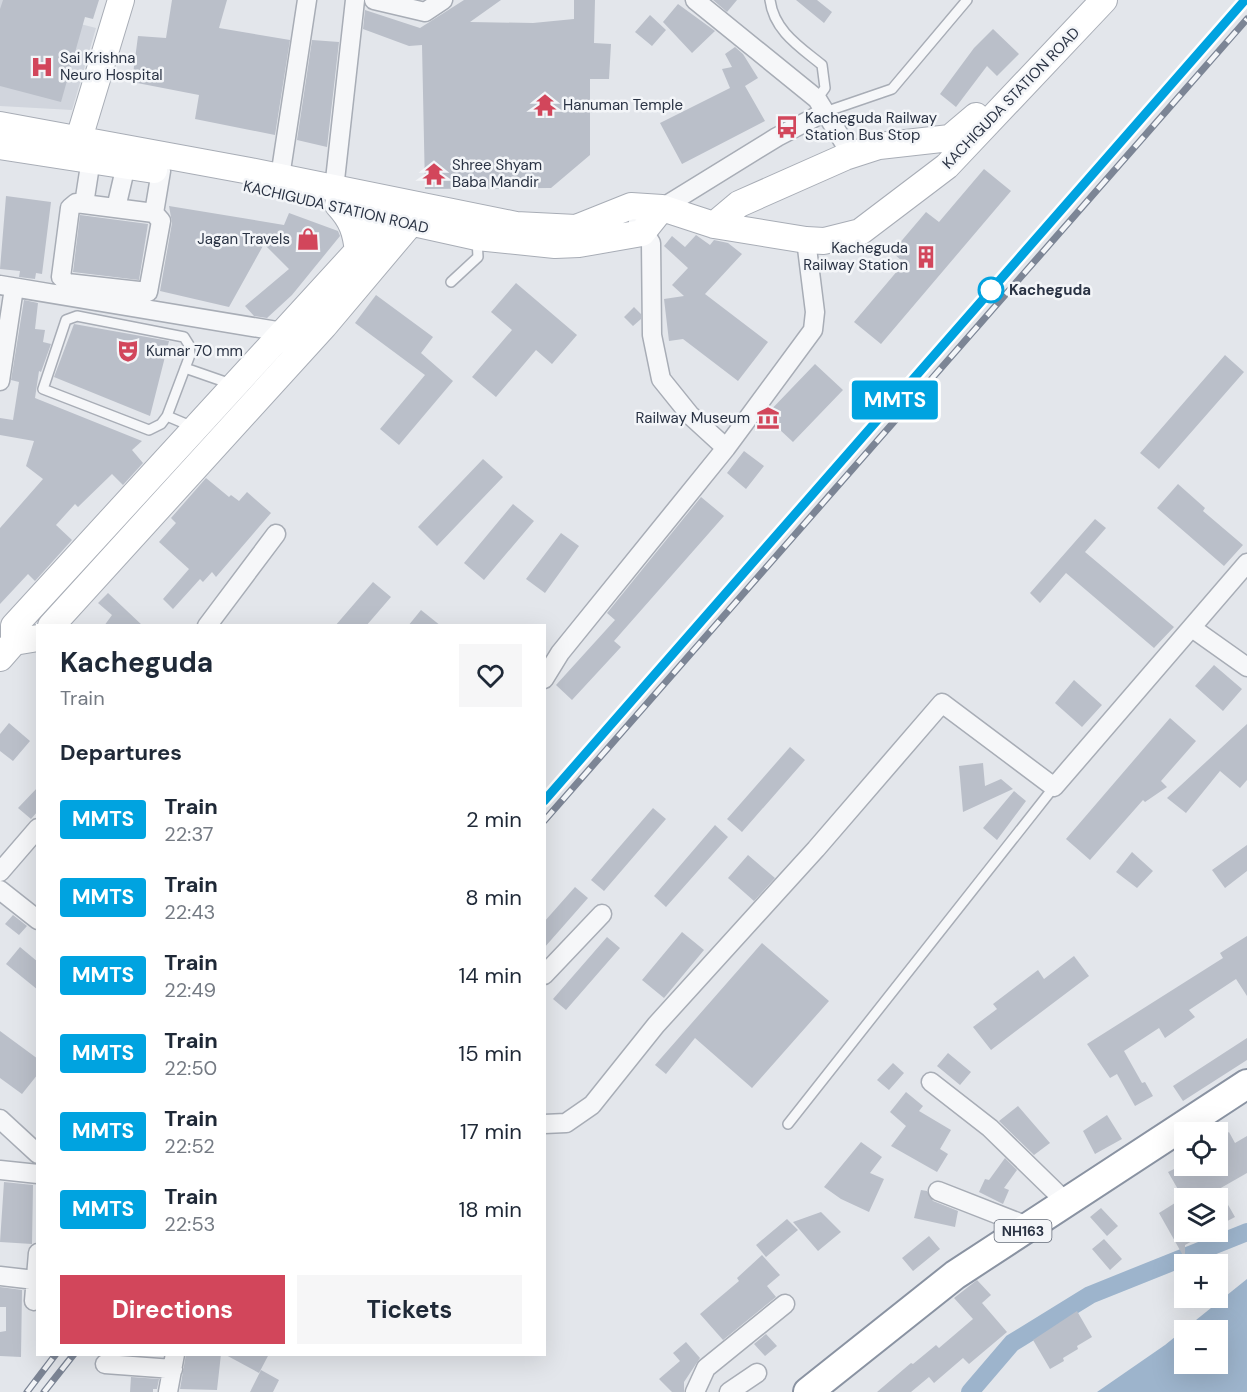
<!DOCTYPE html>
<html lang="en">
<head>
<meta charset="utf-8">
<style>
	:root { --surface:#fff; --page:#f6f6f7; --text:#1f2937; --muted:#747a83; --accent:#d2465b }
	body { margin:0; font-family:"DM Sans",sans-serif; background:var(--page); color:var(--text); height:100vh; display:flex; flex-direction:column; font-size:22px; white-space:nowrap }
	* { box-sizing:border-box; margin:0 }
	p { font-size:20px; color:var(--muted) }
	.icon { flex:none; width:33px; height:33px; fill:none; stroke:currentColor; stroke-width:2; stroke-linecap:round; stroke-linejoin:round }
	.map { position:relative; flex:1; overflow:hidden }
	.drawer { position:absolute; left:36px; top:624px; width:510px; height:732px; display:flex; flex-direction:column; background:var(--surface); border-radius:0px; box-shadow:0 6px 24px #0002 }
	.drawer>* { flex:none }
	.badge { padding:0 12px; border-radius:4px; font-size:21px; line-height:39px }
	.controls { position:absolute; left:1174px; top:1122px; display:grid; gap:12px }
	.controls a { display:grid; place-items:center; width:54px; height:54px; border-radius:0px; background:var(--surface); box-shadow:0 6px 24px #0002; font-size:30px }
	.map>.badge { position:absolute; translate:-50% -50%; box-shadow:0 0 0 3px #fff }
	h2 { padding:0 24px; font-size:22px; line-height:54px }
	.round { display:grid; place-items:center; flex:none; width:63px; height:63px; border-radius:0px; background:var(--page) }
	.headline { display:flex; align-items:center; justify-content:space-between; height:102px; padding:0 24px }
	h1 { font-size:28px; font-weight:700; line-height:45px }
	.primary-button { display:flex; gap:12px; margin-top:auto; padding:12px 24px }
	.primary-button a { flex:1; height:69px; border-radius:0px; background:var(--accent); color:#fff; font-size:24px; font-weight:700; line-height:69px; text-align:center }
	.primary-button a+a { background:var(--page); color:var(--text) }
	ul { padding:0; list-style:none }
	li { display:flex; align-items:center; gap:18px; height:78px; padding:0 24px }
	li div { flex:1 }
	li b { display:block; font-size:22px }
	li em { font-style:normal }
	li .badge { min-width:66px; font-weight:700; text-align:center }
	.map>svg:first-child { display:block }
	.built { fill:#d1d5dd }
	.water { fill:#9db4cc; fill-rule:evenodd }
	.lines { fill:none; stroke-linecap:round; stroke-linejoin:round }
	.canal { stroke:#9db4cc; stroke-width:18 }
	.building { fill:#babfc9 }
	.service-casing { stroke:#a8adb6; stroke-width:12 }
	.minor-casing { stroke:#a8adb6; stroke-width:21 }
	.secondary-casing { stroke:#a8adb6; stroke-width:28 }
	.trunk-casing { stroke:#8a93a2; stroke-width:32 }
	.service { stroke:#f6f7f9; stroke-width:9 }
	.minor { stroke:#f6f7f9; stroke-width:18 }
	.secondary { stroke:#fff; stroke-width:26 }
	.trunk { stroke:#fff; stroke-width:28 }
	.rail-casing { stroke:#7c8595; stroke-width:7 }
	.rail { stroke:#f3f5f8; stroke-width:4.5; stroke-dasharray:14; stroke-linecap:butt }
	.line-casing { stroke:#fff; stroke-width:14 }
	.line { stroke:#00a3e0; stroke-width:9 }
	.stop-dot { fill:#fff; stroke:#00a3e0; stroke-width:3 }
	.labels { text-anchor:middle; stroke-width:5; stroke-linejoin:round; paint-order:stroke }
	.shield { fill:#f3f5f8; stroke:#666d7a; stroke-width:1.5 }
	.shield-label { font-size:14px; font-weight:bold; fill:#2a3344 }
	.poi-label { font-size:15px; fill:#2a3344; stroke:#f3f5f8; text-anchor:start }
	.street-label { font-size:15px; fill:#2a3344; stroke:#f3f5f8 }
	.stop-label { font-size:15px; font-weight:bold; fill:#2a3344; stroke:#f3f5f8; text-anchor:start }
</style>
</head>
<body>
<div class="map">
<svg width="1247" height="1392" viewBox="0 0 1247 1392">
	<rect width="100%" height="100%" fill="#e3e6eb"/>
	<path class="built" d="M0,0h57l-4,17 43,11 -24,82 -72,-4z"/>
	<path class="water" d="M1247,1279v113h-150l68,-47zM1185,1330h33v34h-33z"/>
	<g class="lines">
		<path class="canal" d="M970,1392l42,-49 78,-48 157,-63"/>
	</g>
	<path class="building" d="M3,0h96l-6,19 -8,-2 -24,85 -61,-16v-77z
		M172,0h55l-8,28 71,12 -15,95 -80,-16 4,-24 -67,-13 6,-46 28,2z
		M464,0h37l-31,22 63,1 41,-4v-19h21l-1,43 17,1 -2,35h-19v76l-39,33 -126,1 -3,-144 -13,1 -46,-17 2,-19 55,18z
		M713,0h24l-10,12z
		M796,0h21l15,12 -8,11z
		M678,4l37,27 -23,22 -29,-31z
		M650,15l16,15 -14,16 -17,-14z
		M993,29l26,25 -22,22 -10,-10 -31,41 -16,-13 34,-46z
		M312,40l27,2 -12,105 -30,-7z
		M735,47l8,7 15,24 -13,8 20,35 -83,43 -22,-41 70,-35 -8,-19 10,-2 -7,-13z
		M984,169l27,22 -130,153 -27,-22 50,-59 -12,-11 34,-40 13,10z
		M6,196l45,6 -9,72 -6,-1 -1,6 -16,-2 1,-6 -20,-2z
		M169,206l115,19 5,-12 49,18 2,5 -48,59 -25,23 -13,-2 -9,-10 44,-37 -25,-25 -35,63 -69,-16 12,-68z
		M80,215l68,9 -9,56 -66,-8z
		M696,235l14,10 4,-5 14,3 14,11 -37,40 63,48 -30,39 -55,-42 -14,2 -5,-42 20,-3 -12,-11 16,-17 -24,-22 8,-10 13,11z
		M516,283l61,52 -25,29 -16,-14 -40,47 -24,-20 40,-47 -21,-18z
		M376,295l57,42 -12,16 32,28 -54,64 -19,-16 45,-54 -70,-52z
		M24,300l14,3 -3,26 10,1 -2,12 8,2 -10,28 -2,-1 -4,27 107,43 -10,9 11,13 -20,22 -11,-11 -34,33 -3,-3 -19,21 16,15 -37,41 -7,-7 -28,30v-76l43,-49 -17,-13 8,-25 -34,-6v-17l13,2 6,-38 -8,-2z
		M634,307l7,7v5l-8,7 -9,-9z
		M74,324l95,17 -19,75 -96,-39z
		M1225,355l19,17 -85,97 -19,-16z
		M815,364l28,26 -50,52 -28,-26z
		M744,451l20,15 -18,23 -19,-16z
		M483,459l20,18 -66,69 -19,-19z
		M206,478l23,19 2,-2 8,6 8,-9 24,21 -55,64 -4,-5 -9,10 -3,-3 -27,30 -10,-10 26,-30 -30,-27 17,-19 -5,-5z
		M1178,484l27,24 -2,3 40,34 -19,21 -67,-58z
		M701,497l23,19 -110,125 7,6 -49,53 -16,-15 59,-65 -8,-7z
		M513,504l21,17 -50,59 -20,-17z
		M1095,519l11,9 -21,24 89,75 -20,21 -88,-75 -26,30 -10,-10z
		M561,533l18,13 -34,47 -19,-14z
		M373,582l18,15 -25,29h-31z
		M108,593l35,33h-39l8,-11 -14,-12z
		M421,610l20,16h-33z
		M1214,665l28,24 -19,22 -28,-25z
		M1074,680l28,25 -20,22 -27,-24z
		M1170,718l26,23 -35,40 6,6 -22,15 -2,-2 -53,60 -24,-21z
		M9,723l21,18 -17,20 -13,-10v-17z
		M1247,724v56l-7,8 -20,-17 -34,42 -19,-15z
		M790,747l15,13 -63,72 -15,-13z
		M983,763l2,23 16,-7 12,10 -50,23 -4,-46z
		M38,787v24l-7,8 -13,-11z
		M1014,791l12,10 -29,39 -14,-12z
		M653,808l13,11 -62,72 -13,-11z
		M715,825l13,12 -62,70 -12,-11z
		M1247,845v26l-22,17 -13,-18z
		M1132,852l21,19 -16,17 -21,-16z
		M748,855l27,23 -21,23 -26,-23z
		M575,887l13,11 -44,50v-26z
		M13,915l14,11 -8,9 -14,-11z
		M682,932l22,18 -40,48 -22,-18z
		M1247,936v60l-11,-17 -47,31 6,7 -30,21 -6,-10 -35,23 18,32 3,-1 8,14 -18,10 -18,-32 -7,4 -23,-34 136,-86 -3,-5z
		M607,937l13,11 -54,62 -13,-11z
		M762,943l67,58 -77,87 -57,-50 -29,36 -11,-9z
		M20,947l18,15v28l-32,-26z
		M1074,956l15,20 -98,74 -18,-23 24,-18 -4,-5 45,-34 6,9z
		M0,1031l38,28v15l-16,20 -22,-16z
		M1247,1038v22l-64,41 -10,-15z
		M948,1053l23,19 -11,13 -23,-19z
		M893,1063l11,10 -15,17 -12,-10z
		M906,1092l17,14 -4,5 32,19 -11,19 8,5 -11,18 -46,-26 15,-20 -16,-14z
		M1018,1106l32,37 -16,12 -35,-34z
		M1107,1115l15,24 -27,15 -12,-23z
		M1229,1132l6,11 12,-7v37l-28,16 16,28 -17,9v-28h-33v34h24l-24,13v14l-26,-46 24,-15 -15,-26 12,-6h38v-28z
		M861,1142l21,15 -12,16 14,6 -15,33 -28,-13 -17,-12z
		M1005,1158l12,12 -13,18 5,2 -6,14 -24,-12 6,-13 4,1z
		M4,1182l29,3 -1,59 -32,-2z
		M921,1190l6,1 6,10 25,10 -3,16 -41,-9z
		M1101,1208l17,18 -11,10 -17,-19z
		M821,1212l20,20 -23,19 -25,-29z
		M787,1219l11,11 -32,27 -10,-12z
		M929,1236l11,13 -27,22 -11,-13z
		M1104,1239l18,20 -12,11 -18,-21z
		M762,1255l18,20 -13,11 9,11 -53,43 -23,-26 39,-33 -2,-3z
		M977,1280l14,15 -9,8 25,29 -38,32 -6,-6 -29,25 -5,-6 -18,15h-34l34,-29 2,1 23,-19 3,3 34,-29 -19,-21z
		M0,1287l22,3 -1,67 -21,-1v-24l6,-1v-24h-6z
		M1077,1311l15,26 -15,9 1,3 -15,9 1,3 -14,8 -17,-29z
		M766,1334l11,12 -12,10 -11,-12z
		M686,1342l14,16 -16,24v10h-12l-13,-13 21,-18 -7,-8z
		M186,1354h35l-4,36 -37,-1z
		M224,1354h45l-10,19z
		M261,1370l18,10 -6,12h-23z
		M131,1377l28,2 -2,10h-4v3h-23z"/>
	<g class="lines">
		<g class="service-casing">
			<path id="service" d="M770,0c4,31 30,47 52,65l3,23 -8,11
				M825,112l67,-23 75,-89
				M451,282l27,-25 -1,-18
				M77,316l107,21 5,8 1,10 -23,61 -6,8 -12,6 -106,-41 23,-69z
				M185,368l46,16
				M167,416l26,11
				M788,1124l266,-337"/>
		</g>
		<g class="minor-casing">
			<path id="minor" d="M374,0l51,12 18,-12
				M695,0l122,99 34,55
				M280,177l27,-177
				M334,189l21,-189
				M76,203l78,10 7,8 -13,71 -81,-9 -6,-6 9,-69z
				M84,204l7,-45
				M116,208l10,-43
				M662,208l115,-71 48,-25
				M154,213l7,-42
				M638,222l13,21 1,92 9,44 29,36 36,33
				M0,285l283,47
				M0,381l14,-93
				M207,626l69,-92
				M1192,628l55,39
				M544,679l16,-26 166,-205 87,-118 2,-18 -9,-72
				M0,872l38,-44
				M0,890l38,30
				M544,975l58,-61
				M931,1082l59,46 77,75
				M0,1119l38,35
				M544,1124l22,-1 26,-18 64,-80 160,-176 126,-146 112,84 193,-224
				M0,1170l38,4
				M938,1191l92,36
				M0,1276l35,4
				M34,1301l4,-48
				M105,1364l68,5
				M168,1392l7,-38
				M695,1392l11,-24 79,-64
				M729,1392l28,-19"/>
		</g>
		<g class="secondary-casing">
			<path id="secondary" d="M0,125l250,46 266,54 60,3 55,-22 31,2 52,17 92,15 18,1 36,-9 87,-66 157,-166
				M0,146l154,24
				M74,155l47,-155
				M338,205c14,15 18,27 20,47
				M364,212l113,25 78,8 24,-1 63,-11 20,-25
				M714,225l25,-21 106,-47 34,-11 71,-8 26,-22
				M51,626l273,-300 86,-102 8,-14
				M14,642v-16l384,-419
				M0,658l14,-16 24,-4"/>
		</g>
		<g class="trunk-casing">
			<path id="trunk" d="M808,1392l147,-117 292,-191"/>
		</g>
		<use href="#service" class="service"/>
		<use href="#minor" class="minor"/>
		<use href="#secondary" class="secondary"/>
		<use href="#trunk" class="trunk"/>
		<g class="rail-casing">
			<path id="rail" d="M544,801l701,-801
				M544,821l703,-802
				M27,1392l29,-38
				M44,1392l30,-38"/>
		</g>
		<use href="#rail" class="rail"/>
	</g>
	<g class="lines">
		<g class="line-casing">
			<path id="line" d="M544,801l701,-801"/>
		</g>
		<use href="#line" class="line"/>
	</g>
	<defs>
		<g id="hospital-bare" transform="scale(1.8)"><path d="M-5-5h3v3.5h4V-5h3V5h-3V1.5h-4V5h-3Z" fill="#d2465b" stroke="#f3f5f8" stroke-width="2.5" paint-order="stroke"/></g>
		<g id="temple-bare" transform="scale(1.8)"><path d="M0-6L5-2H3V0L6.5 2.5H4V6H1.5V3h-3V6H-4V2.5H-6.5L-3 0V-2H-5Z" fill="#d2465b" stroke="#f3f5f8" stroke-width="2.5" paint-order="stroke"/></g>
		<g id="bus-bare" transform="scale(1.8)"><path d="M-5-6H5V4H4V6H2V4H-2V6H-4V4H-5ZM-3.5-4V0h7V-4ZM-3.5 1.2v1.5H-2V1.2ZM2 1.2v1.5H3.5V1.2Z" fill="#d2465b" stroke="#f3f5f8" stroke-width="2.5" paint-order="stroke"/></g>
		<g id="shop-bare" transform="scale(1.8)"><path d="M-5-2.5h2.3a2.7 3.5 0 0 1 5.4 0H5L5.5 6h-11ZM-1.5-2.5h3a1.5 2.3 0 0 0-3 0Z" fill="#d2465b" stroke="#f3f5f8" stroke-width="2.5" paint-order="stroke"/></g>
		<g id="building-bare" transform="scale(1.8)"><path d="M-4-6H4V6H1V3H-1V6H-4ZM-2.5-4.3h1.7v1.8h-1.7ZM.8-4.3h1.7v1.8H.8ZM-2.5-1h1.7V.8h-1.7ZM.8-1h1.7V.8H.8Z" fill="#d2465b" stroke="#f3f5f8" stroke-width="2.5" paint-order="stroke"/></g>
		<g id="theatre-bare" transform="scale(1.8)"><path d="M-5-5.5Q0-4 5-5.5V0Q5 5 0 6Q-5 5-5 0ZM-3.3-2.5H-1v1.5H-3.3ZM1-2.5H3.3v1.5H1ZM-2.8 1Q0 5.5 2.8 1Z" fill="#d2465b" stroke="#f3f5f8" stroke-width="2.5" paint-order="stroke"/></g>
		<g id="museum-bare" transform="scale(1.8)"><path d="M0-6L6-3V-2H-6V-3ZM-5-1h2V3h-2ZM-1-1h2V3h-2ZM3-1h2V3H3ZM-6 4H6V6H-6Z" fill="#d2465b" stroke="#f3f5f8" stroke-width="2.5" paint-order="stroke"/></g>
	</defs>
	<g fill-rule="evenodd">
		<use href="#hospital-bare" x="42" y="67"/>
		<use href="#temple-bare" x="545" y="105"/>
		<use href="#bus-bare" x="787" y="127"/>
		<use href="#temple-bare" x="434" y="174"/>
		<use href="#shop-bare" x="308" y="239"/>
		<use href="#building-bare" x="926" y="257"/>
		<use href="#theatre-bare" x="128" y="351"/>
		<use href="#museum-bare" x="768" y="418"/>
	</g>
	<circle class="stop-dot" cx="991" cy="290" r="12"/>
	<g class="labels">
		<rect class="shield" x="994.5" y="1220" width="57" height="22" rx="4.5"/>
		<g class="shield-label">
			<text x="1023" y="1236">NH163</text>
		</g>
		<g class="poi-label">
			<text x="60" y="63">Sai Krishna<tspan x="60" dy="17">Neuro Hospital</tspan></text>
			<text x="563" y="110">Hanuman Temple</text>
			<text x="805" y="123">Kacheguda Railway<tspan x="805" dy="17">Station Bus Stop</tspan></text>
			<text x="452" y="170">Shree Shyam<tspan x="452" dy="17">Baba Mandir</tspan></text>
			<text x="290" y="244" text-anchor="end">Jagan Travels</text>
			<text x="908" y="253" text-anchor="end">Kacheguda<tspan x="908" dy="17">Railway Station</tspan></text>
			<text x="146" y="356">Kumar 70 mm</text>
			<text x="750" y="423" text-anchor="end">Railway Museum</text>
		</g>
		<g class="street-label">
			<text transform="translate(1011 98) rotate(-46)" y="5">KACHIGUDA STATION ROAD</text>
			<text transform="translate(336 207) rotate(13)" y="5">KACHIGUDA STATION ROAD</text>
		</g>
		<g class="stop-label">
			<text x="1009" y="295">Kacheguda</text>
		</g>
	</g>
</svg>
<div class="controls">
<a><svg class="icon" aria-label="locate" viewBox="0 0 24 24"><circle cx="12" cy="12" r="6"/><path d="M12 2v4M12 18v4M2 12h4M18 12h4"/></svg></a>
<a><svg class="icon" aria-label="layers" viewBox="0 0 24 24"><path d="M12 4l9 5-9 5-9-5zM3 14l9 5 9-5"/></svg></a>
<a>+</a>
<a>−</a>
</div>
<b class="badge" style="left:895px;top:400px;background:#00a3e0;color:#fff">MMTS</b>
<section class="drawer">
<div class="headline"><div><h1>Kacheguda</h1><p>Train</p></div><a class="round"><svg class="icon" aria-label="heart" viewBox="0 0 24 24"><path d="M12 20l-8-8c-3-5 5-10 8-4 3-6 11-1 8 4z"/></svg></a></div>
<h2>Departures</h2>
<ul>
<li><span class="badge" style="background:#00a3e0;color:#fff">MMTS</span><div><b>Train</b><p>22:37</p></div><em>2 min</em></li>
<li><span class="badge" style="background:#00a3e0;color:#fff">MMTS</span><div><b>Train</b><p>22:43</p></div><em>8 min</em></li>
<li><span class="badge" style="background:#00a3e0;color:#fff">MMTS</span><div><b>Train</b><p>22:49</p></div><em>14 min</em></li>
<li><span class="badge" style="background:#00a3e0;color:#fff">MMTS</span><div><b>Train</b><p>22:50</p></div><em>15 min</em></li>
<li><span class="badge" style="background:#00a3e0;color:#fff">MMTS</span><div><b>Train</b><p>22:52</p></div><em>17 min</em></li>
<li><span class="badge" style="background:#00a3e0;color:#fff">MMTS</span><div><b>Train</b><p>22:53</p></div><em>18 min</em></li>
</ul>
<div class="primary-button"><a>Directions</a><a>Tickets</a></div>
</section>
</div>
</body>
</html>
